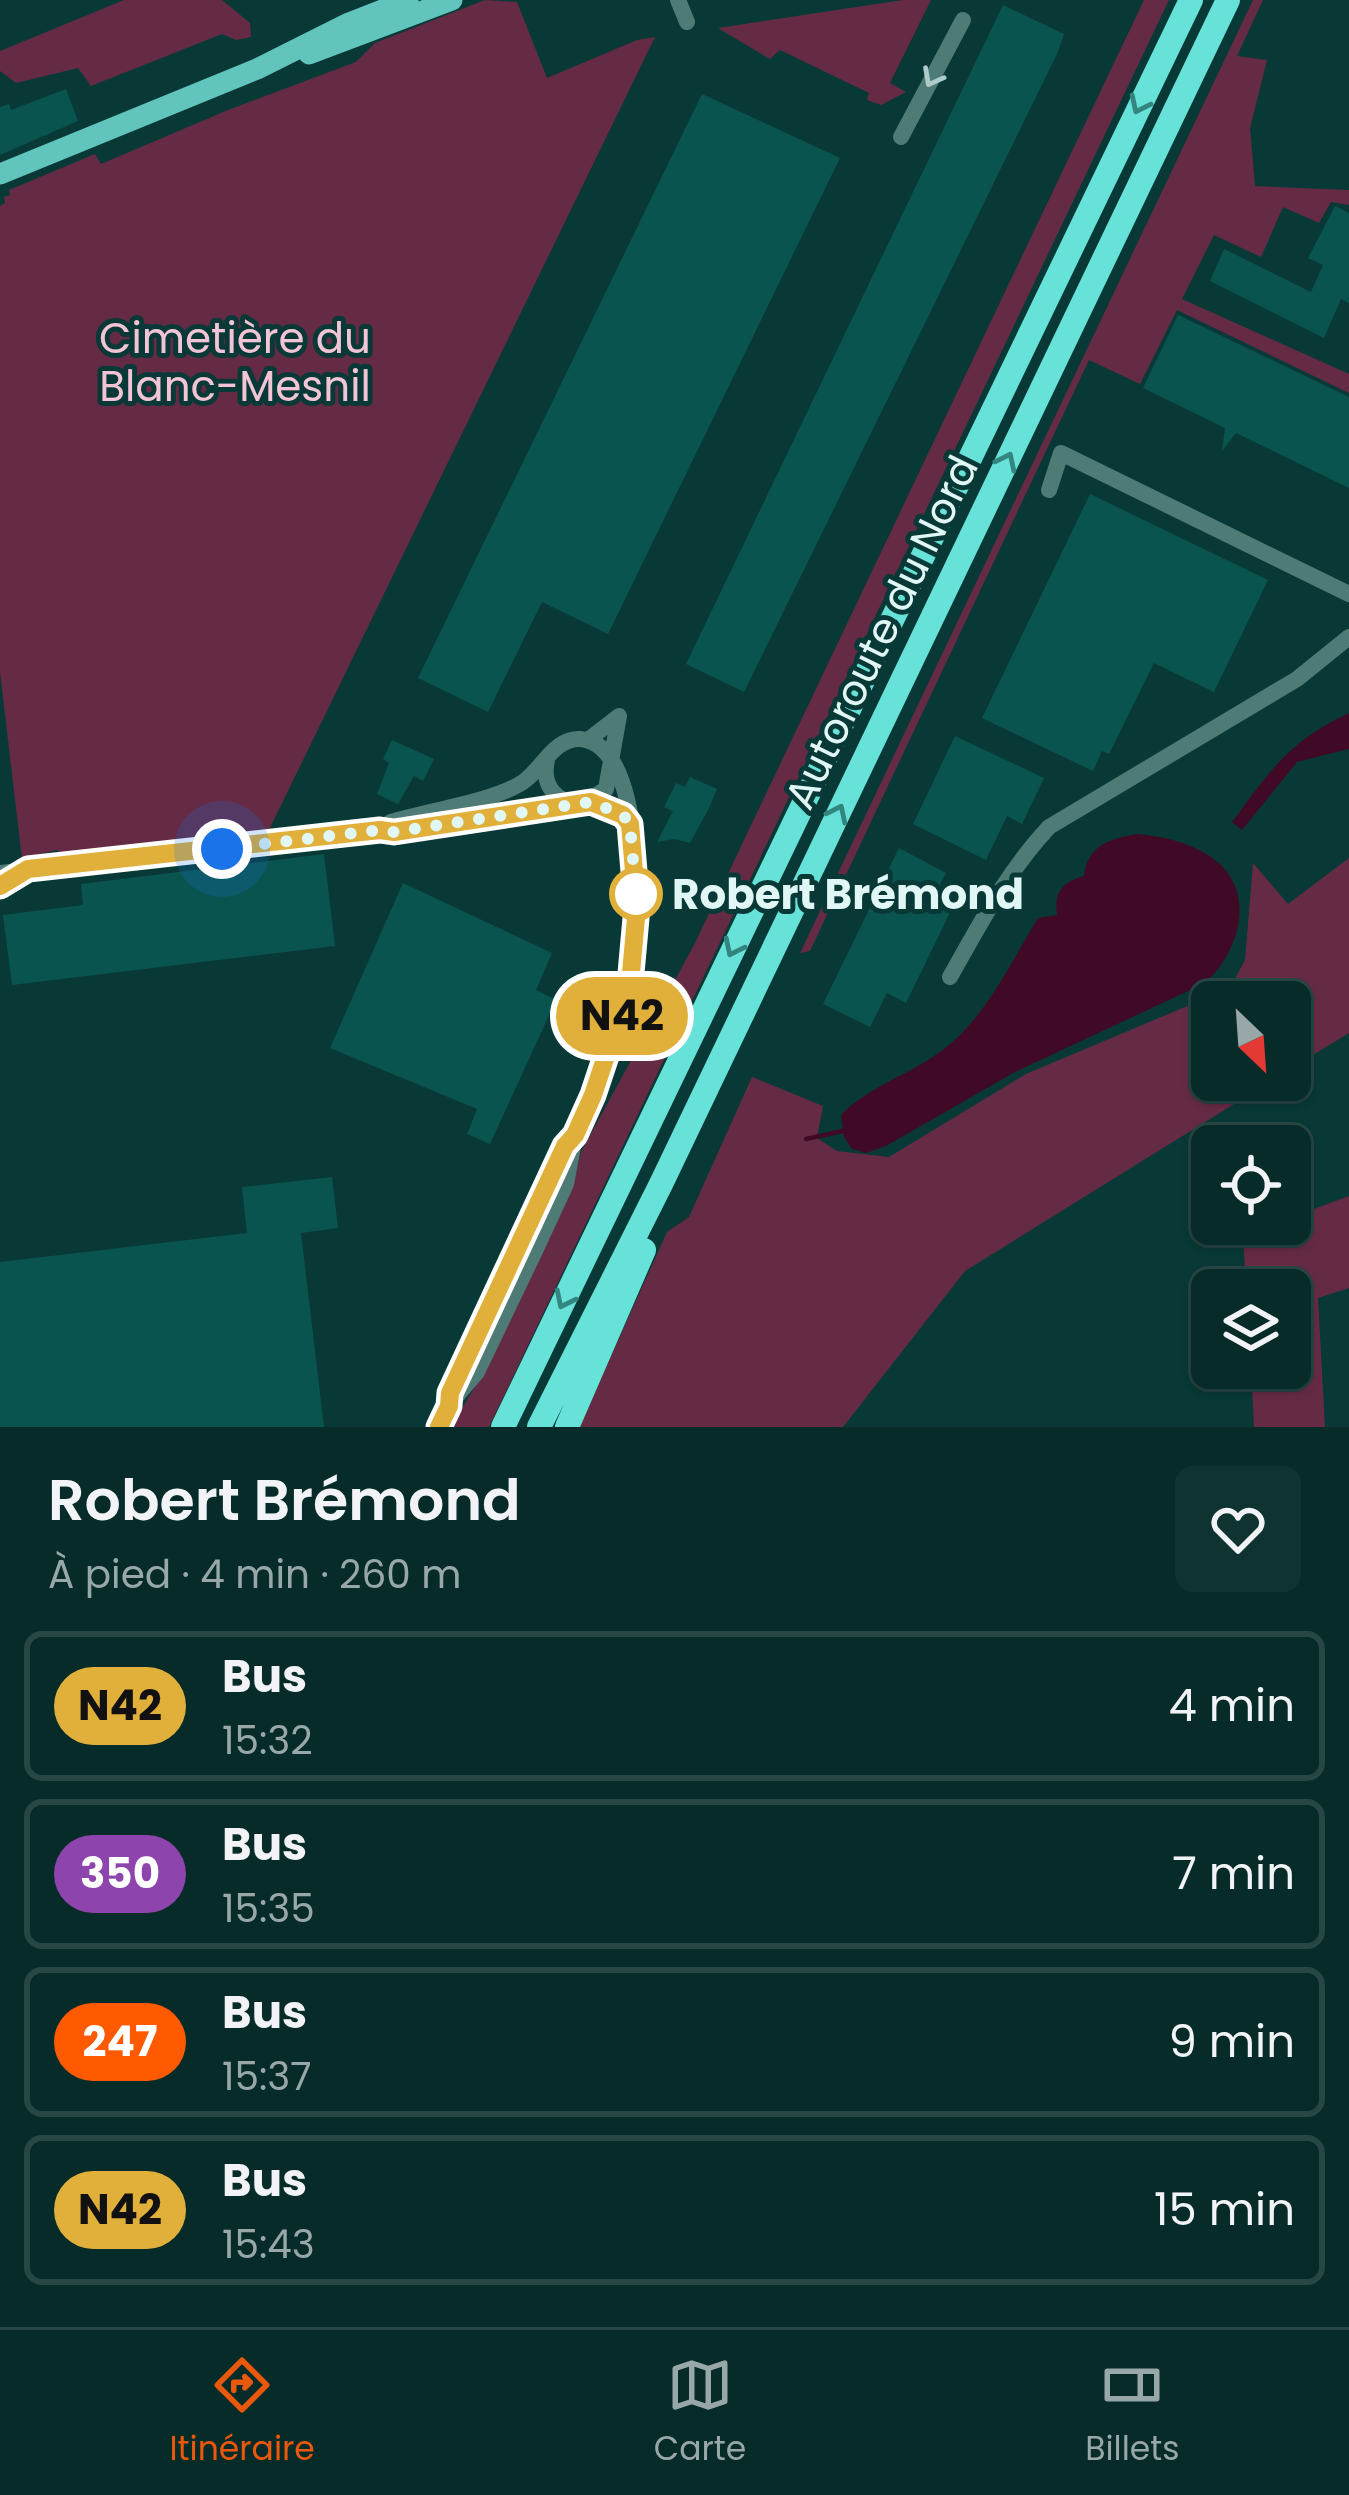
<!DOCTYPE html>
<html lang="fr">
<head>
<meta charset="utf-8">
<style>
	:root { --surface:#062b28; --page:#0f3330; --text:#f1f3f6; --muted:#98a7a8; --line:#274745; --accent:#ea580c }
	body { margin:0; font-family:Poppins,sans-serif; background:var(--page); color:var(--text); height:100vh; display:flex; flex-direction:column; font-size:45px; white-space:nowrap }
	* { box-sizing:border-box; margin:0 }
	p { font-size:39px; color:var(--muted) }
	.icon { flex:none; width:66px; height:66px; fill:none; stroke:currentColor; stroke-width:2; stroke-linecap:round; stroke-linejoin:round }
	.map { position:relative; height:1427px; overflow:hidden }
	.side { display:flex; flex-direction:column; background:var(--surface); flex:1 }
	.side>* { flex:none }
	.badge { padding:0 24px; border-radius:39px; font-size:42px; line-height:78px }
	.needle { width:78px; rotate:155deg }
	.controls { position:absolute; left:1191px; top:981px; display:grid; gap:24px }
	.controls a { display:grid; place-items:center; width:120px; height:120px; border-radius:18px; background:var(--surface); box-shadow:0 3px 9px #0004,0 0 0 3px var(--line); font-size:60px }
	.you { position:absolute; width:60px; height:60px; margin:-30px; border:9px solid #fff; border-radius:50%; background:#1a73e8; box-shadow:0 0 0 18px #1a73e833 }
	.map>.badge { position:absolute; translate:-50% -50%; box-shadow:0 0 0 6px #fff }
	.round { display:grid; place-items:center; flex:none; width:126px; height:126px; border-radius:18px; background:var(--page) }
	.overview { display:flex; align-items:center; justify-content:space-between; height:204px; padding:0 48px }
	h1 { font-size:57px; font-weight:600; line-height:90px }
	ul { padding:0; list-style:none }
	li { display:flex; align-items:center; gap:36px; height:150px; margin:0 24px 18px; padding:0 24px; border:6px solid var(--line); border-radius:18px }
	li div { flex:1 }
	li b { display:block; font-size:45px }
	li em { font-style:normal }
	li .badge { min-width:132px; font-weight:700; text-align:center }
	.menu { display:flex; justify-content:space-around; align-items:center; height:168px; border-top:3px solid var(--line); background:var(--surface); font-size:33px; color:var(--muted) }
	.menu a { display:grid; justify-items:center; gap:6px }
	.menu .selected { color:var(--accent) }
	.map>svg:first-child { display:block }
	.green { fill:#652b45 }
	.water { fill:#400925 }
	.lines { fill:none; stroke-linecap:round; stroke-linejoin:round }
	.stream { stroke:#400925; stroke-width:4.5 }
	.building { fill:#0a544f }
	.minor { stroke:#4f7b77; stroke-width:16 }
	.major { stroke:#62c5bd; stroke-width:21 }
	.highway { stroke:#67e2d9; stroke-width:24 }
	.oneway { stroke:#adccc9 }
	.oneway2 { stroke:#33857f }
	.line-casing { stroke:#fff; stroke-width:27 }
	.line { stroke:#e0b03a; stroke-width:18 }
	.walk { stroke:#e0f7f5; stroke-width:12; stroke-dasharray:0 21.6 }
	.stop-dot { fill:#fff; stroke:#e0b03a; stroke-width:6 }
	.labels { text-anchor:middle; stroke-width:10; stroke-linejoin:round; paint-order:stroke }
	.park-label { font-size:42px; fill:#f2c4d5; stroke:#083936 }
	.street-label { font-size:42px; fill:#e0f7f5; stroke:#083936 }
	.stop-label { font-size:42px; font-weight:bold; fill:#e0f7f5; stroke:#083936; text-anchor:start }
</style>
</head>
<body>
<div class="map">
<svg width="1349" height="1427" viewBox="0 0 1349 1427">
	<rect width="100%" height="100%" fill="#083936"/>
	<path class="green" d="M124,0h98l28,23 1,14 -15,3 -14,-6 -131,52 -13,-18 -62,15 -16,-12v-20z
		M485,0l32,2 30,76 90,-38 18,-3 -386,793 -207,24 -5,-4 -35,9 -22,-187v-466l5,-3 -1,-6 6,-2 -1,-5 86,-36 6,10 127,-54 128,-48 19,-19z
		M903,0h28l-41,83 16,9 -25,13 -14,-5 2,-7 -89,-43 -10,9 -52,-31z
		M1144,0h25l-680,1427h-38l28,-47 96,-202 6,-26 113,-207z
		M1253,0h10l-26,56 30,4 -17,68 5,58 94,4v15l-18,-3 -12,21 -36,-16 -22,50 -47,-22 -32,64 167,75v19l-172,-83 -37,74 -51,-24 -279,591 -10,2z
		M1349,858v175l-59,36v-67h-78v78h61l-308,191 -122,156h-264l88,-195 22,-15 63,-140 71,29 -6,32 20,13 52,6 137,-83 204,-86 15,-28 8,-97 35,41z
		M1349,1196v92l-31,10 7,129h-71l-3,-59h39v-78h-44l-3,-54 31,-12h16v-6z"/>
	<path class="water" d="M1349,713v36l-52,13 -55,68 -10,-8c39,-52 56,-80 117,-109z
		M1137,834c59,5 120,33 98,103 -7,19 -15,32 -30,46l-192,90 -127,73 -20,7 -14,-4 -8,-12 -3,-22c28,-29 71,-41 103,-66 42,-32 67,-87 94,-131l19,-3c-3,-23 5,-33 27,-39 4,-31 25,-37 53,-42z"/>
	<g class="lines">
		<path class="stream" d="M806,1139l41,-9"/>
	</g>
	<path class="building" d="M1003,5l61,29 -7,20 -313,638 -58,-28z
		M66,89l12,32 -78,34v-48l9,-3 2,6z
		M702,94l138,64 -232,476 -66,-32 -54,110 -70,-34z
		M1335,206l14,7v90l-8,-4 -17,39 -114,-57 14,-32 87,43 12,-27 -15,-7z
		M1178,315l171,82v91l-113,-55 -14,18 3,-23 -82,-40z
		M1090,494l178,86 -54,112 -60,-29 -45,91 -7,-3 -9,20 -111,-53z
		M955,736l89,42 -22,46 -15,-8 -21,44 -73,-36z
		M392,740l42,19 -11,22 -9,-5 -16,28 -21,-10 12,-31 -6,-4z
		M690,777l27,12 -8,19 -19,35 -16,-4 -17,3 16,-31 -9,-4 12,-24 9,4z
		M899,848l47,25 -6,11 19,10 -53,109 -19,-10 -17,34 -47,-23z
		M324,854l11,92 -323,39 -9,-70 80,-10 -2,-21z
		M403,883l149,70 -16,37 20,10 -66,144 -23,-10 10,-25 -147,-61z
		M332,1177l6,51 -37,5 23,194h-324v-165l247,-29 -5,-46z"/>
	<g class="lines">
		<path class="minor" d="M678,0l9,22
			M901,137l62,-117
			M1049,490l12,-37 288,141
			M547,760c-5,22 5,38 27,44
			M591,802l32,13 7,9
			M380,830l11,-8c35,-11 104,-21 132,-40 20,-14 31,-44 57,-43 69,5 59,198 50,245 -9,47 -34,127 -65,162l-115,247 -1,12
			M0,873l380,-43 14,3 189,-29 23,-15 13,-73 -31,24
			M950,977c30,-53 57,-105 99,-150l248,-148 52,-42
			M439,1427l10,-22 28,-33 58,-121 31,-67 8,-42"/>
		<path class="major" d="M309,54l143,-54
			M0,174l257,-105 92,-46 59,-23"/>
		<path class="highway" d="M503,1427l688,-1427
			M539,1427l122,-243 567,-1184
			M567,1427l77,-177"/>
	</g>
	<defs><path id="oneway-chevron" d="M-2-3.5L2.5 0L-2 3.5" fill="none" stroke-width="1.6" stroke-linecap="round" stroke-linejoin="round" transform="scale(3)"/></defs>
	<use class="oneway" href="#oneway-chevron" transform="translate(932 78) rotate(118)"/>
	<g class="oneway2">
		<use href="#oneway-chevron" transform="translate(1139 105) rotate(116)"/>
		<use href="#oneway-chevron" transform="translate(1007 461) rotate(-64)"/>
		<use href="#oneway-chevron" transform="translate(838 813) rotate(-64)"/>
		<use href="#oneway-chevron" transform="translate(733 948) rotate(116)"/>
		<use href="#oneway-chevron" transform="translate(564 1300) rotate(116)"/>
	</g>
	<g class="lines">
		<g class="line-casing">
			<path id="line" d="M0,886l28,-17 352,-39 14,2 197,-30 32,13 7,9 7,83 -7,77 -37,111 -18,40 -10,11 -115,247 -1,13 -10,21"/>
		</g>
		<use href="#line" class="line"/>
		<path class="walk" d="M222,849l158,-19 14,2 197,-30 32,13 7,9 7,83 -1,-13"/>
	</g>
	<circle class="stop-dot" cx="636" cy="894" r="24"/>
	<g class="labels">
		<g class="park-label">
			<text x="235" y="353">Cimetière du<tspan x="235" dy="48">Blanc-Mesnil</tspan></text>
		</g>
		<g class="street-label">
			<text transform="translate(881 632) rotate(-64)" y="15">Autoroute du Nord</text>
		</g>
		<g class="stop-label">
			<text x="672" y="909">Robert Brémond</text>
		</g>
	</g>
</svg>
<div class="controls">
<a><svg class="needle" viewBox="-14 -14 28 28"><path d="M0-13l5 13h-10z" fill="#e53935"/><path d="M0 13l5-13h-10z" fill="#98a7a8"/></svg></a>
<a><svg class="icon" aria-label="locate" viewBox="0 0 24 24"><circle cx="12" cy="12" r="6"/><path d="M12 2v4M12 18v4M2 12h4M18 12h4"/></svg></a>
<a><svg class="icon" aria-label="layers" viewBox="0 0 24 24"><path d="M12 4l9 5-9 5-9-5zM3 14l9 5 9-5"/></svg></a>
</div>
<div class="you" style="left:222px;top:849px"></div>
<b class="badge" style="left:622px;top:1016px;background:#e0b03a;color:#111">N42</b>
</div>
<section class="side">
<div class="overview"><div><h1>Robert Brémond</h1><p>À pied · 4 min · 260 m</p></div><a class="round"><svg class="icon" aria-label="heart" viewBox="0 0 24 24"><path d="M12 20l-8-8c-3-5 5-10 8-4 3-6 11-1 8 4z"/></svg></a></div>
<ul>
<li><span class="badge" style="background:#e0b03a;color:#111">N42</span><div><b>Bus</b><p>15:32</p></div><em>4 min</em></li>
<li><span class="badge" style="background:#8e44ad;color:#fff">350</span><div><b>Bus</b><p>15:35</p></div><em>7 min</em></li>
<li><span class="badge" style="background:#ff5a00;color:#fff">247</span><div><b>Bus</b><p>15:37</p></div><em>9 min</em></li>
<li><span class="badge" style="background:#e0b03a;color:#111">N42</span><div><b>Bus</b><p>15:43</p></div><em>15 min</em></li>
</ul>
</section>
<nav class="menu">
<a class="selected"><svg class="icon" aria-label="directions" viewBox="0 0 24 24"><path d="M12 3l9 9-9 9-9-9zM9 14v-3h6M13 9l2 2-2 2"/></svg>Itinéraire</a>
<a><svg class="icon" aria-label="map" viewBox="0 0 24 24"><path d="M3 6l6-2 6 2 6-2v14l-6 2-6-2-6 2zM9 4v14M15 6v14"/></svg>Carte</a>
<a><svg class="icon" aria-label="tickets" viewBox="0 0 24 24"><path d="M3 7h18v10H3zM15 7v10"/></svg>Billets</a>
</nav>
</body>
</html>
